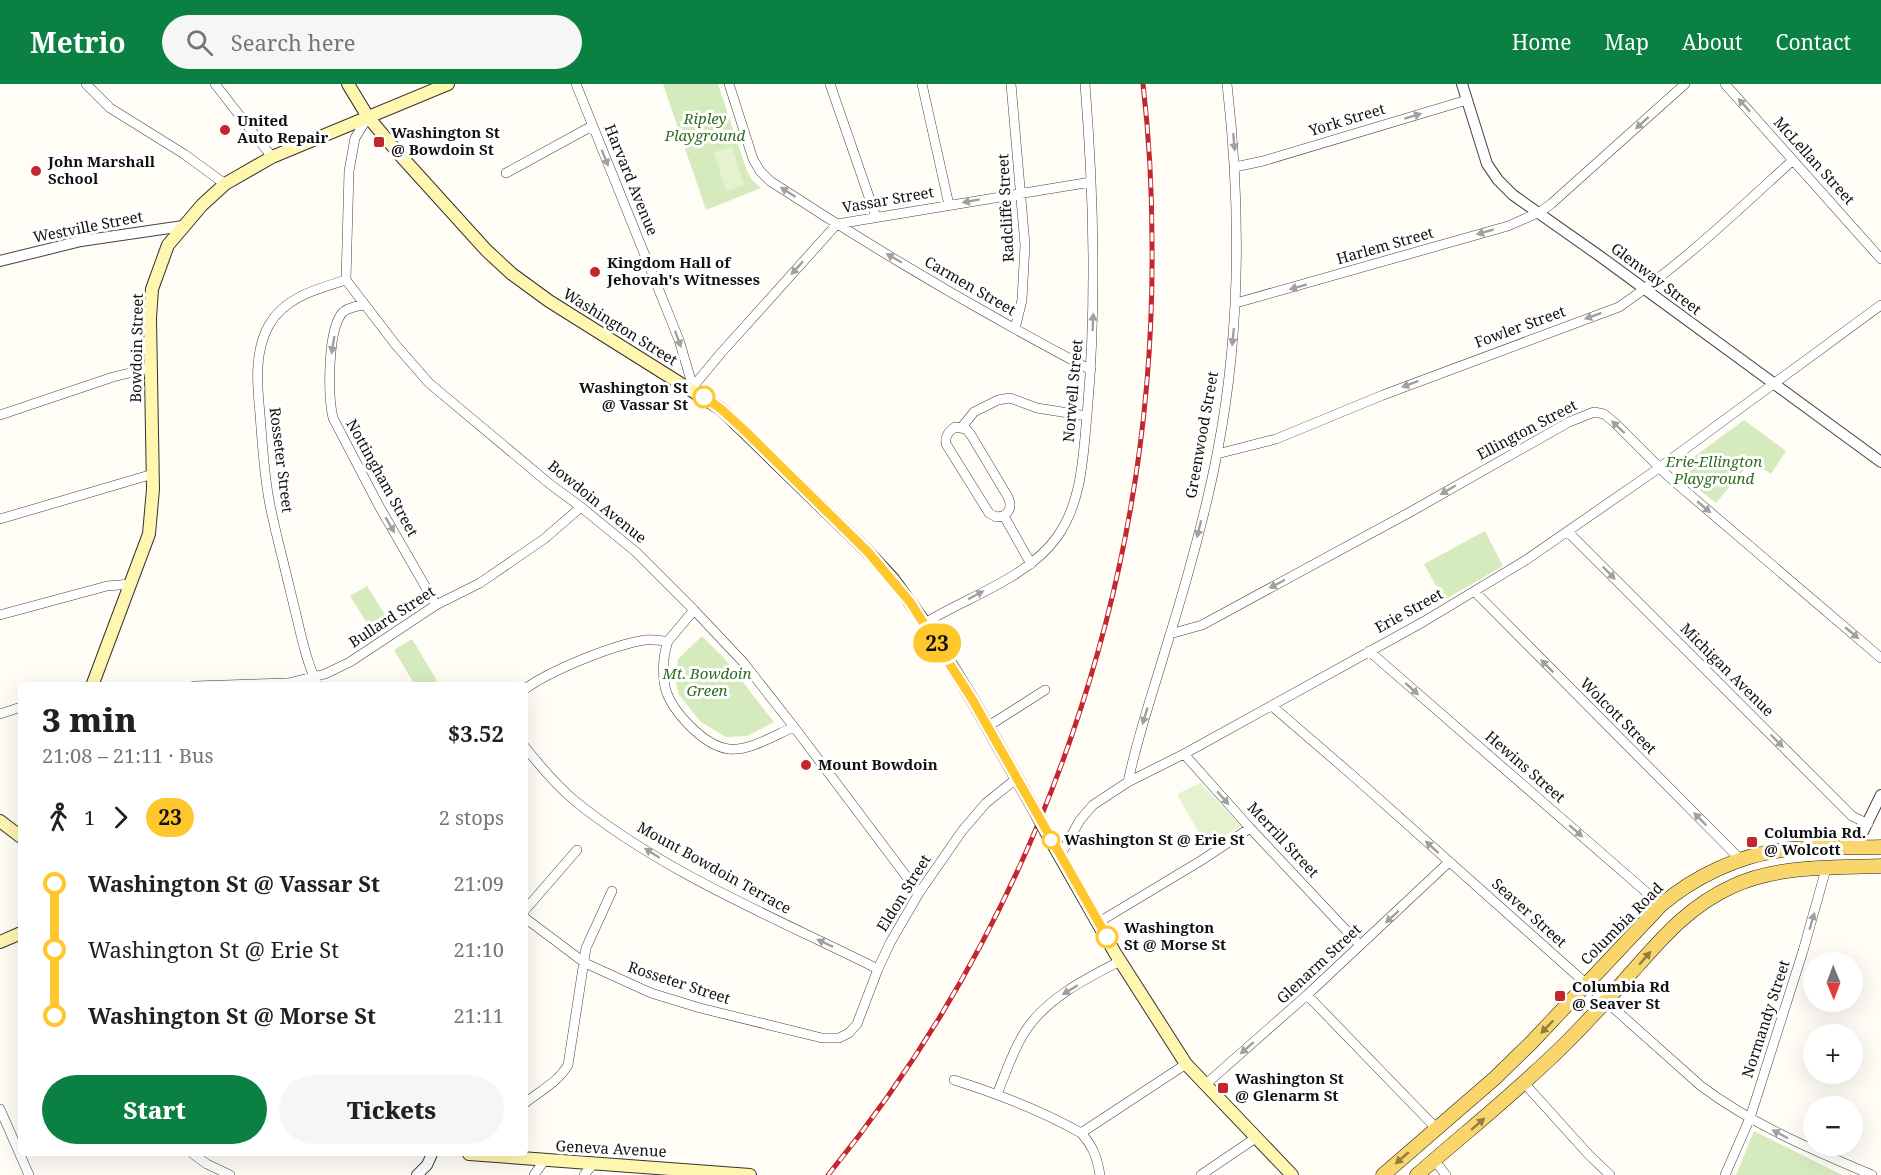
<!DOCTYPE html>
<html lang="en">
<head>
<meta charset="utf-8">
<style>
	:root { --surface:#fff; --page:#f6f6f6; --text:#202124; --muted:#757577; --accent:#0b8043 }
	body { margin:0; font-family:"Noto Serif",serif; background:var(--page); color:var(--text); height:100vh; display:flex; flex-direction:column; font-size:22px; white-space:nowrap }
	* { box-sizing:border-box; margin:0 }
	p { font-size:20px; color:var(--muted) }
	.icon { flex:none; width:33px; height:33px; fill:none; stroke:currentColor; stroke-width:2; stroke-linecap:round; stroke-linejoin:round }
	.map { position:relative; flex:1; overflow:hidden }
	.drawer { position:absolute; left:18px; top:598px; width:510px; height:474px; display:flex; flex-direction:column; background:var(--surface); border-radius:6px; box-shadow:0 6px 24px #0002 }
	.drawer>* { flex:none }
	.badge { padding:0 12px; border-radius:20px; font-size:21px; line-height:39px }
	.needle { width:39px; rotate:179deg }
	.buttons { position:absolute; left:1803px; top:868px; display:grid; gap:12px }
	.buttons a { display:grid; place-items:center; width:60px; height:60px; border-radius:50%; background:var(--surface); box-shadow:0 6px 24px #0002; font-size:30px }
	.map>.badge { position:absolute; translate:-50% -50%; box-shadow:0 0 0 3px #fff }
	.legs { display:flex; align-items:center; gap:9px; height:66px; padding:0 24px; font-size:20px }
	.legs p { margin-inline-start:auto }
	.head { display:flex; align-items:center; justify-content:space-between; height:102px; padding:0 24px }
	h1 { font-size:33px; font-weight:800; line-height:45px }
	.action { display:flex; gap:12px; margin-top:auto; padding:12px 24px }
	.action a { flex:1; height:69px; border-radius:36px; background:var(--accent); color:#fff; font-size:24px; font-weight:800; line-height:69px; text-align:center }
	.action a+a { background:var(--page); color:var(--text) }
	ul { padding:0 24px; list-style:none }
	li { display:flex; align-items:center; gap:21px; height:66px; font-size:22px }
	li i { display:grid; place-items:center; width:9px; height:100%; margin:0 8px; background:currentColor }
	li i::after { content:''; width:15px; height:15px; margin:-8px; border:4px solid; border-radius:50%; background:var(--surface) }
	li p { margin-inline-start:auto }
	li:first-child i { background:linear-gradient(#0000 50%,currentColor 0) }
	li:last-child i { background:linear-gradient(currentColor 50%,#0000 0) }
	header { display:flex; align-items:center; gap:36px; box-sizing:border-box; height:84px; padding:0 30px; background:var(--accent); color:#fff }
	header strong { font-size:28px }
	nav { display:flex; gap:33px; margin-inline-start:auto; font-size:21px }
	.search { width:420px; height:54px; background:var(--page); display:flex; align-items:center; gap:15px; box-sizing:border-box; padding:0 21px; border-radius:33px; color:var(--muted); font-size:22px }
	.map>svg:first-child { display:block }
	.green { fill:#d5ebbd }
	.pitch { fill:#e6f2cf }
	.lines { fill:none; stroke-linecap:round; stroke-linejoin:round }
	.minor-casing { stroke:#444; stroke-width:10 }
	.tertiary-casing { stroke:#444; stroke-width:12 }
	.secondary-casing { stroke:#333; stroke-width:14 }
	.primary-casing { stroke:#222; stroke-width:15 }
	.minor { stroke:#fff; stroke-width:9 }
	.tertiary { stroke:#fff; stroke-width:10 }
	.secondary { stroke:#fff6b0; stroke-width:12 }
	.primary { stroke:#f9d66b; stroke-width:14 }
	.rail-casing { stroke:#c4262e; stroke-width:5 }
	.rail { stroke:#fff; stroke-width:3; stroke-dasharray:9; stroke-linecap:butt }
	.secondary-bridge-casing { stroke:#333; stroke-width:14; stroke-linecap:butt }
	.secondary-bridge { stroke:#fff6b0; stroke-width:12 }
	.oneway { fill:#a0a0a0 }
	.oneway2 { fill:#917d42 }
	.line-1-casing { stroke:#fff; stroke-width:14 }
	.line-1 { stroke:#ffc72c; stroke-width:9 }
	.poi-dot { fill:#c4262e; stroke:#fff; stroke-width:2 }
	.stop-1-dot { fill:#fff; stroke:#ffc72c; stroke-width:3 }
	.labels { text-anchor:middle; stroke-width:6; stroke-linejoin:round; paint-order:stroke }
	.park-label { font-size:15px; font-style:italic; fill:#2f6b1f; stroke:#fff }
	.street-label { font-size:15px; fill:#111; stroke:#fff }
	.poi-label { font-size:15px; font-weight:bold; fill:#111; stroke:#fff; text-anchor:start }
	.stop-label { font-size:15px; font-weight:bold; fill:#111; stroke:#fff; text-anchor:start }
</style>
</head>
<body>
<header>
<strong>Metrio</strong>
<div class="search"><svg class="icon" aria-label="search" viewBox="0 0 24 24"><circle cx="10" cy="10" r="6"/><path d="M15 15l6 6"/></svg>Search here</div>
<nav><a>Home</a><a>Map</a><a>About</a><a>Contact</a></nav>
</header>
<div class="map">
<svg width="1881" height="1091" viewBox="0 0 1881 1091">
	<rect width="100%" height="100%" fill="#fffdf5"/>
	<path class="green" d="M663,0h55l29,87 5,9 9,8 -55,22z
		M1744,336l42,31 -15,23 -20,-13 -35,42 -33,-26v-12z
		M1485,447l18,35 -59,34 -20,-36z
		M367,502l25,40 -17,10 -25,-40z
		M702,552l22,22 50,64 -27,14 -21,1 -25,-15 -22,-27 -4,-16 3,-20z
		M412,555l25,42 -8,4h-14l-21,-35z
		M1754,1047l88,44h-106z"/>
	<path class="pitch" d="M732,63l12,38 -18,6 -12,-39z
		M1200,699l41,43 -35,20 -29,-52z"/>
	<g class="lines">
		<g class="minor-casing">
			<path id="minor" d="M86,0l24,24 74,46 41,30
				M215,0l57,73
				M576,0l103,256 11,37 1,12
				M729,0l24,75 7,12 10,10c104,68 211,131 321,189
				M830,0l46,133
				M922,0l27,121
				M1011,0l14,161 -3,55 -7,29
				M1725,0l156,175
				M368,33l-13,21 -6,33 -3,109 49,64 34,39 122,102 30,22 55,45 58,58 49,52 51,65 125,166
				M1235,83l28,-6 204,-61
				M506,89l86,-47
				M1236,219l272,-77 32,-14 11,-8 134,-120
				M365,221c-8,1 -16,2 -22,7 -16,17 -15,84 -10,106l46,88 57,99
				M691,305l30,-36 116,-129 254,-42
				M0,331l113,-38 37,-9
				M961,344l13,-16 24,-12 12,-2 27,10 50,8
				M1217,370l59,-15 107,-44 236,-88c63,-43 118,-96 174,-147
				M1004,432l-8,1 -7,-4 -43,-69c-1,-8 2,-12 9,-17l11,2 5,6 37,62c4,9 2,13 -4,19l27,48
				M0,435l153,-45
				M1568,448l284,284 16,8
				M1475,508l266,268
				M0,531l107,-29 24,-2
				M925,539c42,-26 103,-45 132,-86 25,-35 26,-80 30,-122 10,-111 7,-219 -2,-331
				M1170,550l32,-9 210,-114 157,-89 25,-10 10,2 11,9 54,54 212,181
				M668,557c-5,15 -6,30 -3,46 6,24 39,59 64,62 21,2 46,-14 65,-22
				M1369,567l292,254
				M194,602l94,-3 37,-9 25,-12 86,-57 44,-22 64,-44 37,-32
				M318,602c-14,-29 -19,-62 -27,-92 -7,-31 -16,-62 -22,-94 -5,-28 -7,-57 -9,-86 -3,-30 -6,-62 9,-89 16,-28 48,-36 77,-45
				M525,605c26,-19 88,-44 120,-49 7,-1 16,1 23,1l26,-31
				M1272,622l80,69 349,311c52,39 112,64 171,89
				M0,630l21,-7
				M987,643l58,-37
				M525,663c15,19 31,38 50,54 89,72 201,117 303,168
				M1184,670l66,74 110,117
				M1128,698c9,-44 24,-87 37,-131 20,-64 39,-130 52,-197 24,-122 24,-247 10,-370
				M1060,772l20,-36 13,-15 35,-23 56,-28 239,-132 103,-62 133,-92 222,-163
				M525,826l52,-60
				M525,834l60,45 66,30 49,15 122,30h17l10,-5 8,-9 21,-55 12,-26 29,-50 43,-62 24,-28 30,-24
				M1099,838l103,-62 48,-32
				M1307,911l129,133
				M954,996c44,14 87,30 127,53
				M1524,999l65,72 21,20
				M1206,1000l101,-89 142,-133
				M997,1010c9,-21 16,-45 29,-64 21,-32 61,-52 94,-69
				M525,1019c15,-12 33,-21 43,-38l18,-117 26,-57
				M0,1025l29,66
				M193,1070l14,10 23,11
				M1434,1076l12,15
				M534,1091l10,-14
				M584,1091l10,-12
				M1100,1091c-3,-18 -7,-29 -19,-42l105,-69
				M1201,1091l56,-38
				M1725,1091l25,-57 53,-167 23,-82"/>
		</g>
		<g class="tertiary-casing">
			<path id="tertiary" d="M1462,0l25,80 11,16 15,15 88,62 280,205
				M0,177l81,-20 102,-15
				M1855,764l26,-53
				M417,1091l10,-10 5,-11"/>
		</g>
		<g class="secondary-casing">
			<path id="secondary" d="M348,0l20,33 32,38 86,95 26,24 37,27 172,108 147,143 25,27 32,44 47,76 61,108
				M92,602l57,-152 4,-45 -3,-171 2,-29 16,-44 34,-40 23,-21 47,-27 176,-73
				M0,737l21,16
				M1049,753l66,116 71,111 106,111
				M0,858l21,-9
				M469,1070l281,21"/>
		</g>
		<g class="primary-casing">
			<path id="primary" d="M1383,1091l112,-97 36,-35 130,-138c33,-28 78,-50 122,-55 32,-4 66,-2 98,-3
				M1417,1091c50,-44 102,-85 149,-132 23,-23 44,-46 65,-70 32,-36 58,-67 102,-87 45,-21 100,-18 148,-20"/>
		</g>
		<use href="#minor" class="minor"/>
		<use href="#tertiary" class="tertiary"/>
		<use href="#secondary" class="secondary"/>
		<use href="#primary" class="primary"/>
		<g class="rail-casing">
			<path id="rail" d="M828,1091c213,-261 328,-597 324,-933 0,-53 -3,-106 -9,-158"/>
		</g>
		<use href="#rail" class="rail"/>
		<g class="secondary-bridge-casing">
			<path id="secondary-bridge" d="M1033,723l16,30"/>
		</g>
		<use href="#secondary-bridge" class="secondary-bridge"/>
	</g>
	<defs><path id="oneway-solid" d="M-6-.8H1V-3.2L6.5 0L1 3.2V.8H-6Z" transform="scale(1.5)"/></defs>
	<g class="oneway">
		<use href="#oneway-solid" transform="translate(1744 21) rotate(-132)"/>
		<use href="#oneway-solid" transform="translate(1413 32) rotate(-17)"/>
		<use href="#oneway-solid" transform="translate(1642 39) rotate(138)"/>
		<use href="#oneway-solid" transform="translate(1234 58) rotate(85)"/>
		<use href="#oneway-solid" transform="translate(605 74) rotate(69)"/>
		<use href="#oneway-solid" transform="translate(788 108) rotate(-147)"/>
		<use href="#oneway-solid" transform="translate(971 117) rotate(170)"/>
		<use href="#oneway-solid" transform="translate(1485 148) rotate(164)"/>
		<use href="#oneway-solid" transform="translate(894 174) rotate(-150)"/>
		<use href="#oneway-solid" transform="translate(797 184) rotate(132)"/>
		<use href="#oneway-solid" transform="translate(1298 203) rotate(164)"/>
		<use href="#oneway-solid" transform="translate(1593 232) rotate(160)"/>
		<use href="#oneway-solid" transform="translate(1093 238) rotate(-88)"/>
		<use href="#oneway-solid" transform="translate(1233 253) rotate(96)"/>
		<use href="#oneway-solid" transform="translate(678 255) rotate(70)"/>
		<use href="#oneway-solid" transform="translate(333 261) rotate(99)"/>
		<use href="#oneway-solid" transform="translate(1410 300) rotate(159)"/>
		<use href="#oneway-solid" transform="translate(1618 343) rotate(-137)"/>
		<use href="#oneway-solid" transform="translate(1448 406) rotate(150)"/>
		<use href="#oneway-solid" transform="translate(1704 423) rotate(40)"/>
		<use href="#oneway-solid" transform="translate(390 441) rotate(60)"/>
		<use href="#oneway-solid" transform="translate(1199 445) rotate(104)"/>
		<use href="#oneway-solid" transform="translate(1609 489) rotate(46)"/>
		<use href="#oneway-solid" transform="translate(1277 500) rotate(152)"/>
		<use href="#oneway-solid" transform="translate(976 511) rotate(-28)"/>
		<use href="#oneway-solid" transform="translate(1852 549) rotate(40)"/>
		<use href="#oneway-solid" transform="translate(1547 582) rotate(-135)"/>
		<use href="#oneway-solid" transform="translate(1412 605) rotate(42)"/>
		<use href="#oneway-solid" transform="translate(1145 632) rotate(107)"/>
		<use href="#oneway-solid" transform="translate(1777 657) rotate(45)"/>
		<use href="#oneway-solid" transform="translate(1223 714) rotate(49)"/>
		<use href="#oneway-solid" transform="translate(1700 735) rotate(-135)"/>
		<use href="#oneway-solid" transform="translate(1576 747) rotate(41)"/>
		<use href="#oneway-solid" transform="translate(1432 763) rotate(-138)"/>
		<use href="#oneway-solid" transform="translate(652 769) rotate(-148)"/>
		<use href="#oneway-solid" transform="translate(1392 833) rotate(138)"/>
		<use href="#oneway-solid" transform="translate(1812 837) rotate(-74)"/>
		<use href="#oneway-solid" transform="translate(825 859) rotate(-155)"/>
		<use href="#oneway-solid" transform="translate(1070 906) rotate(149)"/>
		<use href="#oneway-solid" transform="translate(1247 964) rotate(139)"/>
		<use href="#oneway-solid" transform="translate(1780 1050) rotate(-152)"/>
	</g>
	<g class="oneway2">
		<use href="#oneway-solid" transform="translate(1645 874) rotate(-49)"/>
		<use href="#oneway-solid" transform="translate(1547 943) rotate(134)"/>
		<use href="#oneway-solid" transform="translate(1478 1040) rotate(-41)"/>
		<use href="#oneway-solid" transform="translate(1402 1074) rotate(139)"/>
	</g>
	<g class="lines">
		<g class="line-1-casing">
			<path id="line-1" d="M704,313l17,12 22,20 125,123 42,50 62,97 135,238"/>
		</g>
		<use href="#line-1" class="line-1"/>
	</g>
	<g class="poi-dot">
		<circle cx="225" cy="46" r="6"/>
		<rect x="373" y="52" width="12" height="12" rx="3"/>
		<circle cx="36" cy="87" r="6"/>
		<circle cx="595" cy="188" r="6"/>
		<circle cx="806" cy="681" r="6"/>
		<rect x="1746" y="752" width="12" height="12" rx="3"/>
		<rect x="1554" y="906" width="12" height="12" rx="3"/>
		<rect x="1217" y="998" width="12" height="12" rx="3"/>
	</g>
	<g class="stop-1-dot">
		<circle cx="704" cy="313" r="10"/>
		<circle cx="1051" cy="756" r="8"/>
		<circle cx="1107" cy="853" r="10"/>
	</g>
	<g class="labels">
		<g class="park-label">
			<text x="705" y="40">Ripley<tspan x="705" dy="17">Playground</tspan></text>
			<text x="1714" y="383">Erie-Ellington<tspan x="1714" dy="17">Playground</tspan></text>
			<text x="707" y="595">Mt. Bowdoin<tspan x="707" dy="17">Green</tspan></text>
		</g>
		<g class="street-label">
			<text transform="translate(1347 36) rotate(-17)" y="5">York Street</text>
			<text transform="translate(1814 77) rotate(48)" y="5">McLellan Street</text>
			<text transform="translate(631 96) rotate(68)" y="5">Harvard Avenue</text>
			<text transform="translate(888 116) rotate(-10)" y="5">Vassar Street</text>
			<text transform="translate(1006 124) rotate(-93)" y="5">Radcliffe Street</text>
			<text transform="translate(88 143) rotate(-11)" y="5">Westville Street</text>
			<text transform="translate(1385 162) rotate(-16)" y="5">Harlem Street</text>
			<text transform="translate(1656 195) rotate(37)" y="5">Glenway Street</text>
			<text transform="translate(970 202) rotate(30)" y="5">Carmen Street</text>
			<text transform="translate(620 243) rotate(32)" y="5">Washington Street</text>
			<text transform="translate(1520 243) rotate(-20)" y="5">Fowler Street</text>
			<text transform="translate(137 264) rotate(-89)" y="5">Bowdoin Street</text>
			<text transform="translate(1073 307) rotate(-85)" y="5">Norwell Street</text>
			<text transform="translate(1527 346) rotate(-28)" y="5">Ellington Street</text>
			<text transform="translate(1202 351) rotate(-80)" y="5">Greenwood Street</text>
			<text transform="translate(281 376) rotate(83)" y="5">Rosseter Street</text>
			<text transform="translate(382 394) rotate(61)" y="5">Nottingham Street</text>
			<text transform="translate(597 418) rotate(39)" y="5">Bowdoin Avenue</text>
			<text transform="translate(1409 527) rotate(-29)" y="5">Erie Street</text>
			<text transform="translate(392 533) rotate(-33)" y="5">Bullard Street</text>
			<text transform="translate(1727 586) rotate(45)" y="5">Michigan Avenue</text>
			<text transform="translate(1618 632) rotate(45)" y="5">Wolcott Street</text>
			<text transform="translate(1525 683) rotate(41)" y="5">Hewins Street</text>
			<text transform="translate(1283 756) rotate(47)" y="5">Merrill Street</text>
			<text transform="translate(714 784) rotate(29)" y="5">Mount Bowdoin Terrace</text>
			<text transform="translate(904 809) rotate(-58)" y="5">Eldon Street</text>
			<text transform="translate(1529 829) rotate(42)" y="5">Seaver Street</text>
			<text transform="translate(1622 840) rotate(-45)" y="5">Columbia Road</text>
			<text transform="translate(1319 880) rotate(-43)" y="5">Glenarm Street</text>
			<text transform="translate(679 899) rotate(18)" y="5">Rosseter Street</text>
			<text transform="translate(1766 935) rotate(-72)" y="5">Normandy Street</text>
			<text transform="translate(611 1065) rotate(3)" y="5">Geneva Avenue</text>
		</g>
		<g class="poi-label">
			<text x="237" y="42">United<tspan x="237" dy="17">Auto Repair</tspan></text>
			<text x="391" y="54">Washington St<tspan x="391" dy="17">@ Bowdoin St</tspan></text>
			<text x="48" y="83">John Marshall<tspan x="48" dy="17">School</tspan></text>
			<text x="607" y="184">Kingdom Hall of<tspan x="607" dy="17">Jehovah's Witnesses</tspan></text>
			<text x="818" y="686">Mount Bowdoin</text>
			<text x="1764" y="754">Columbia Rd.<tspan x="1764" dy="17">@ Wolcott</tspan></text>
			<text x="1572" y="908">Columbia Rd<tspan x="1572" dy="17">@ Seaver St</tspan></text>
			<text x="1235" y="1000">Washington St<tspan x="1235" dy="17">@ Glenarm St</tspan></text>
		</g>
		<g class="stop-label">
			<text x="688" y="309" text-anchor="end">Washington St<tspan x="688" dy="17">@ Vassar St</tspan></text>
			<text x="1064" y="761">Washington St @ Erie St</text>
			<text x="1124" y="849">Washington<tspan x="1124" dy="17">St @ Morse St</tspan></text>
		</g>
	</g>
</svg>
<div class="buttons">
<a><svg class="needle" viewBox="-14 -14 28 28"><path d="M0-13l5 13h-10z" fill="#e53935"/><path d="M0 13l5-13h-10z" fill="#757577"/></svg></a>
<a>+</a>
<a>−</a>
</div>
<b class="badge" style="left:937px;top:559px;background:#ffc72c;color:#111">23</b>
<section class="drawer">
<div class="head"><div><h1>3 min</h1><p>21:08 – 21:11 · Bus</p></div><b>$3.52</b></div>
<div class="legs"><svg class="icon" aria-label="walk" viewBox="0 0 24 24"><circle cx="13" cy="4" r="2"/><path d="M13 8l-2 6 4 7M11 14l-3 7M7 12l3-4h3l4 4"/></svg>1<svg class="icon" aria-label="forward" viewBox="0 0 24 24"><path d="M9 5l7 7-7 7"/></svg><b class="badge" style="background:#ffc72c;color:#111">23</b><p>2 stops</p></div>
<ul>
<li><i style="color:#ffc72c"></i><b>Washington St @ Vassar St</b><p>21:09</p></li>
<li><i style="color:#ffc72c"></i><span>Washington St @ Erie St</span><p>21:10</p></li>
<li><i style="color:#ffc72c"></i><b>Washington St @ Morse St</b><p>21:11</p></li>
</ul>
<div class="action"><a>Start</a><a>Tickets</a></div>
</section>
</div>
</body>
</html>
